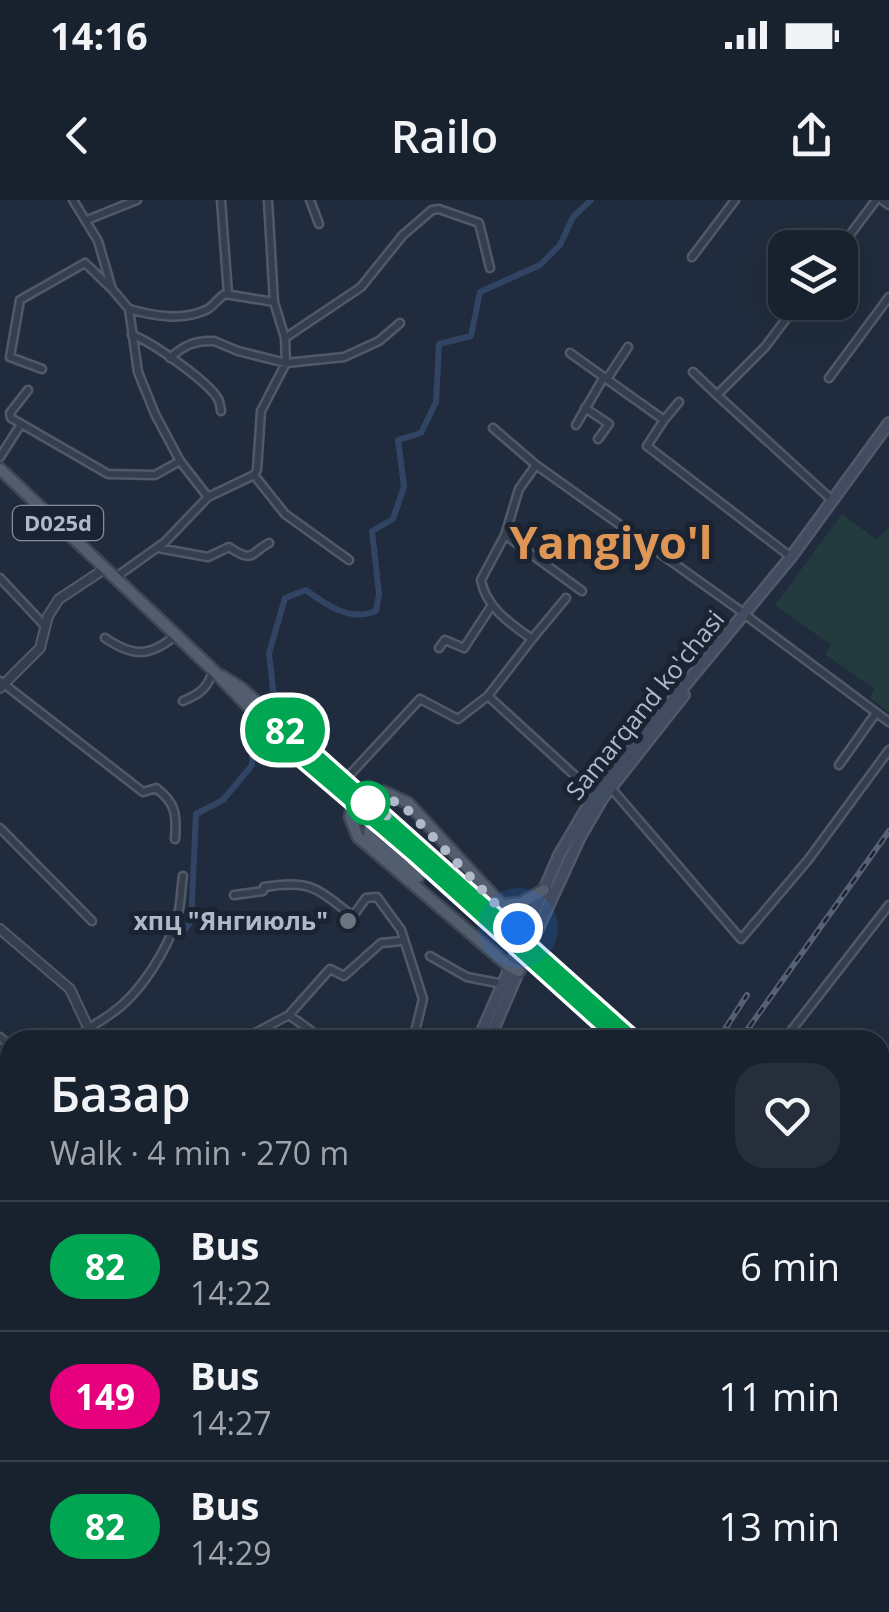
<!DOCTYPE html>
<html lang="en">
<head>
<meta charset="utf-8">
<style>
	:root { --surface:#18212e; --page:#252e3a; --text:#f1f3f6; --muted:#9fa3aa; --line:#363e4a }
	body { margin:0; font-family:"Open Sans",sans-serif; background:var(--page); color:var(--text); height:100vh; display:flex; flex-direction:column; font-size:38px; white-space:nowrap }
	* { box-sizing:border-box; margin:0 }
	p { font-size:32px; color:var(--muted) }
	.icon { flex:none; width:55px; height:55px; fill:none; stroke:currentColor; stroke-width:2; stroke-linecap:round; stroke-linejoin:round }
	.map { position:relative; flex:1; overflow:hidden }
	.sheet { position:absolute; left:0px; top:830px; width:890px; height:582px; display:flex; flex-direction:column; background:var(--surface); border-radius:30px 30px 0 0; box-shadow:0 10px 40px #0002,0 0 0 2px var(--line) }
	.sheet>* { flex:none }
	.badge { padding:0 20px; border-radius:32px; font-size:35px; line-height:65px }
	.fabs { position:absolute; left:768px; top:30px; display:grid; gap:20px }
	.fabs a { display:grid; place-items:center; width:90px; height:90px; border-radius:20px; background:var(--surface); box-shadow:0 10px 40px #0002,0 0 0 2px var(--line); font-size:50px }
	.you { position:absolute; width:50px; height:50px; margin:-25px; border:8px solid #fff; border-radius:50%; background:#1a73e8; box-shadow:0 0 0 15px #1a73e833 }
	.map>.badge { position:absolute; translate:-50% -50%; box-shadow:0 0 0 5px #fff }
	.round { display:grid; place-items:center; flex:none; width:105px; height:105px; border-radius:30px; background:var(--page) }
	.head { display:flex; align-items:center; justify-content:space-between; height:170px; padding:0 50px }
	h1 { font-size:48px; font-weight:600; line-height:75px }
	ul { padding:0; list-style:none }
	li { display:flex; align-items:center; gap:30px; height:130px; padding:0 50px; border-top:2px solid var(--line) }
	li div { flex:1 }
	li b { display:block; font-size:38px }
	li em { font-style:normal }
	li .badge { min-width:110px; font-weight:700; text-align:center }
	.status { display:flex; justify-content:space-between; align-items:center; height:70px; padding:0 50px; background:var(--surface); direction:ltr }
	.status svg { height:28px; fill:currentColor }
	header { display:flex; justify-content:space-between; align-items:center; height:130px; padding:0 50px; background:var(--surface); font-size:45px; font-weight:600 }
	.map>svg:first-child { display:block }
	.green { fill:#233a3e }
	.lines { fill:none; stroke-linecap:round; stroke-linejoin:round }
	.canal { stroke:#314464; stroke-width:6 }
	.minor-casing { stroke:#505968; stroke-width:11 }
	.tertiary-casing { stroke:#505968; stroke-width:12 }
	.secondary-casing { stroke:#505968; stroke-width:14 }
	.primary-casing { stroke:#3e4756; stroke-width:15 }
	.minor { stroke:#353e4d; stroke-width:6 }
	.tertiary { stroke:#353e4d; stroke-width:8 }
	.secondary { stroke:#424c61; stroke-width:9 }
	.primary { stroke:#525d6d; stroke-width:10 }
	.rail-casing { stroke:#566175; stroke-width:6 }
	.rail { stroke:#1a2332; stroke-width:2.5; stroke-dasharray:8; stroke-linecap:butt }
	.primary-bridge-casing { stroke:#3e4756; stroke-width:15; stroke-linecap:butt }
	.primary-bridge { stroke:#525d6d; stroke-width:10 }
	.line-casing { stroke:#fff; stroke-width:22 }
	.line { stroke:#00a651; stroke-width:15 }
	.walk { stroke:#b0b9c9; stroke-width:10; stroke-dasharray:0 18 }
	.stop-dot { fill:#fff; stroke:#00a651; stroke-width:5 }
	.worship-dot { fill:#6b7280; stroke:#1a2332; stroke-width:4 }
	.labels { text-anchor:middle; stroke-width:10; stroke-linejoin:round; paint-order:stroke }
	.shield { fill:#1a2332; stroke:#838c9c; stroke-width:2.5 }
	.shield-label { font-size:22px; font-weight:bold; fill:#b0b9c9 }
	.street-label { font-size:25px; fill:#b0b9c9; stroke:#1a2332 }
	.poi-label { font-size:25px; font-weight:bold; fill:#b0b9c9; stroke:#1a2332; text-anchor:end }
	.town-label { font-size:45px; font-weight:bold; fill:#dd9656; stroke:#1a2332 }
</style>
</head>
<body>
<div class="status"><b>14:16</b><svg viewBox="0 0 49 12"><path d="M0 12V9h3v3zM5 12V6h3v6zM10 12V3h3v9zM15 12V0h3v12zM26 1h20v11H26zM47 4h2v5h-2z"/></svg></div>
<header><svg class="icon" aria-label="back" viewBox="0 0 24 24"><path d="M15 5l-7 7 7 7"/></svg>Railo<svg class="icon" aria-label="share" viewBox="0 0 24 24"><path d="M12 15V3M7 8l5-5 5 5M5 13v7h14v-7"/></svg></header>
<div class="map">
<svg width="889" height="1412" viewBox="0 0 889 1412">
	<rect width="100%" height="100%" fill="#202c3d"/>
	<path class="green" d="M842,314l35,26 12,-13v186l-19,-15 4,-9 -49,-35 6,-9 -56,-40z"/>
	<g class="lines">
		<path class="canal" d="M181,735l10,-14 5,-107 27,-14 29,-35 1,-23 21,-44 -5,-45 16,-55 21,-8c20,15 44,32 70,21l3,-17 -7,-63 21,-12 11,-32 -6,-47 23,-7 15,-31 3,-58 32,-8 9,-44 60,-27 20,-20 13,-28 18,-17"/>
		<g class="minor-casing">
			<path id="minor" d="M73,0l25,41 14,48 17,20 9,63 17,42 25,47 28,36
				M221,0l7,94
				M310,0l9,24
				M882,0l7,5
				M87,20l50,-20
				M840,48l36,-48
				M692,57l43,-57
				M129,109c25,7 52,12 77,1 8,-4 11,-11 19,-16l49,8
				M132,135c19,6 73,45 84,61 4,4 4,9 5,15
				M285,138l76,-51 42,-52 29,-25 7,-1 40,14 11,45
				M570,153l94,67 -17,26 144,111
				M170,158c14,-13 26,-18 44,-17l24,10 48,12 58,-6 35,-16 21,-18
				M42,169l-32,-12 10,-57 65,-37 25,24
				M693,172l24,23 48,-48 34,-45
				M829,178l60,-81
				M607,179l21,-32
				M28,190l-18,23 1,5 97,56 47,1 25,-14
				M717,195l116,106
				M585,208l24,16 -11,15
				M664,220l15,-18
				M576,225l28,-48
				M493,228l43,37 209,149
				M0,257l21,-33
				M254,275l31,39 64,46
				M505,335l77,56
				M158,348l50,9 21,-10c25,17 21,6 40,-4
				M116,377l49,-35 43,-45 46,-22 3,-5 4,-59 25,-48 -1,-25 -11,-36 -6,-102
				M0,378l45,48
				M748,417l141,105
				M105,438c27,18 43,20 70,-2
				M532,439l34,-41
				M439,448l6,-8 19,8 28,-43
				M0,481l143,111 13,-4c20,15 21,27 19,51
				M488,496l44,-57c-21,-15 -46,-31 -51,-59l24,-45 14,-46 17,-24
				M183,501c17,-7 25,-13 30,-31
				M839,565l37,-52
				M344,581l76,-82 38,20 30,-23 107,98
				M611,588l130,151 67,-79 81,-110
				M0,628l92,93
				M234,695l29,-4 1,-4c48,-8 53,2 89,29l13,-18 11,-1 24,33 22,69 -10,41
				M430,756l37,21 36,7
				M289,815l35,25
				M0,837l10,9
				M74,840c12,-12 25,-17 38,-27 29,-20 56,-64 66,-98 3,-12 3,-26 5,-39
				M242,840l47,-25 41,-46 14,7 37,-33 21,-2
				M784,840l105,-135
				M0,909l10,-8
				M880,1066h9
				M0,1124l10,-14
				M0,1160h10
				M880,1258l9,-28
				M880,1288l9,3
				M0,1316l10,7
				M105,1402l10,10
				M653,1402l18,10
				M717,1402l19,10
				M460,1405l1,-3
				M206,1412l7,-10
				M553,1412l4,-10
				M631,1412l5,-10
				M844,1412l2,-10"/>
		</g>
		<g class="tertiary-casing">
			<path id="tertiary" d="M0,488l40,-40 8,-32 11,-17 47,-31
				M0,729l70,60 24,51
				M406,1402l19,10"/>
		</g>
		<g class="secondary-casing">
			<path id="secondary" d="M528,727l31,-72 36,-61 196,-237 98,-134
				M535,735l45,-98 22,-38 82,-104
				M478,840l42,-95
				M489,840l39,-91
				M38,1412l9,-10
				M52,1412l8,-10"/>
		</g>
		<g class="primary-casing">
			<path id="primary" d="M0,269l213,201 62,64 140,120
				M222,476l19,12 180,160
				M358,595l26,-3 24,11 94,102 35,25
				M354,601l-4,16 8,20 152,130 9,4
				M381,625l-11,3 -1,9 49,40
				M502,705l19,-2 23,-13
				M508,718l25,21
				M880,1001l9,5
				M880,1010l9,5"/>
		</g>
		<use href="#minor" class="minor"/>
		<use href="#tertiary" class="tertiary"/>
		<use href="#secondary" class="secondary"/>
		<use href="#primary" class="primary"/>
		<g class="rail-casing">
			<path id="rail" d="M718,840l29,-45
				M740,840l149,-209
				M402,1412l5,-10
				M441,1412l5,-10"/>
		</g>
		<use href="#rail" class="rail"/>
		<g class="primary-bridge-casing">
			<path id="primary-bridge" d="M421,648l212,192
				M415,654l206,186"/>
		</g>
		<use href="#primary-bridge" class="primary-bridge"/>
	</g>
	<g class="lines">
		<g class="line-casing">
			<path id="line" d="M621,840l-206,-186 -137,-117 8,-7 347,310"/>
		</g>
		<use href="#line" class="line"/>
		<path class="walk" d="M368,603l-4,-3 22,18 3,-15 7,-2 6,3 116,124"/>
	</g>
	<circle class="stop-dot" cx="368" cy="603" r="20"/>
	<circle class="worship-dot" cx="348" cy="721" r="10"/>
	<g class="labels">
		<rect class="shield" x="13" y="306" width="90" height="34" rx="8"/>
		<g class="shield-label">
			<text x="58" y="331">D025d</text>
		</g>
		<g class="street-label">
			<text transform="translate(645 505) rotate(-51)" y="9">Samarqand ko'chasi</text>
		</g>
		<g class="poi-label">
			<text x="328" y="730">хпц "Янгиюль"</text>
		</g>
		<g class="town-label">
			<text x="611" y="359">Yangiyo'l</text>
		</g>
	</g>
</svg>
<div class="fabs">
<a><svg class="icon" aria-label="layers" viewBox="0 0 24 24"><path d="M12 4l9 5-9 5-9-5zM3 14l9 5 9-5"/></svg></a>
</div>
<div class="you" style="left:518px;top:728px"></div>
<b class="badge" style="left:285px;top:530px;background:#00a651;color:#fff">82</b>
<section class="sheet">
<div class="head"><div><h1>Базар</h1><p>Walk · 4 min · 270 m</p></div><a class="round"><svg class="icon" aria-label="heart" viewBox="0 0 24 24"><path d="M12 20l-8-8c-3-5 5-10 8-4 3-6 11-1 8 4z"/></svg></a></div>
<ul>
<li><span class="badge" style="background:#00a651;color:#fff">82</span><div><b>Bus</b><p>14:22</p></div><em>6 min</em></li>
<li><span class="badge" style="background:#e6007e;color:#fff">149</span><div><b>Bus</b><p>14:27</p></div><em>11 min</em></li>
<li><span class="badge" style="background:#00a651;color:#fff">82</span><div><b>Bus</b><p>14:29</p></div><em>13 min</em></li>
</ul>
</section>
</div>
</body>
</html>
